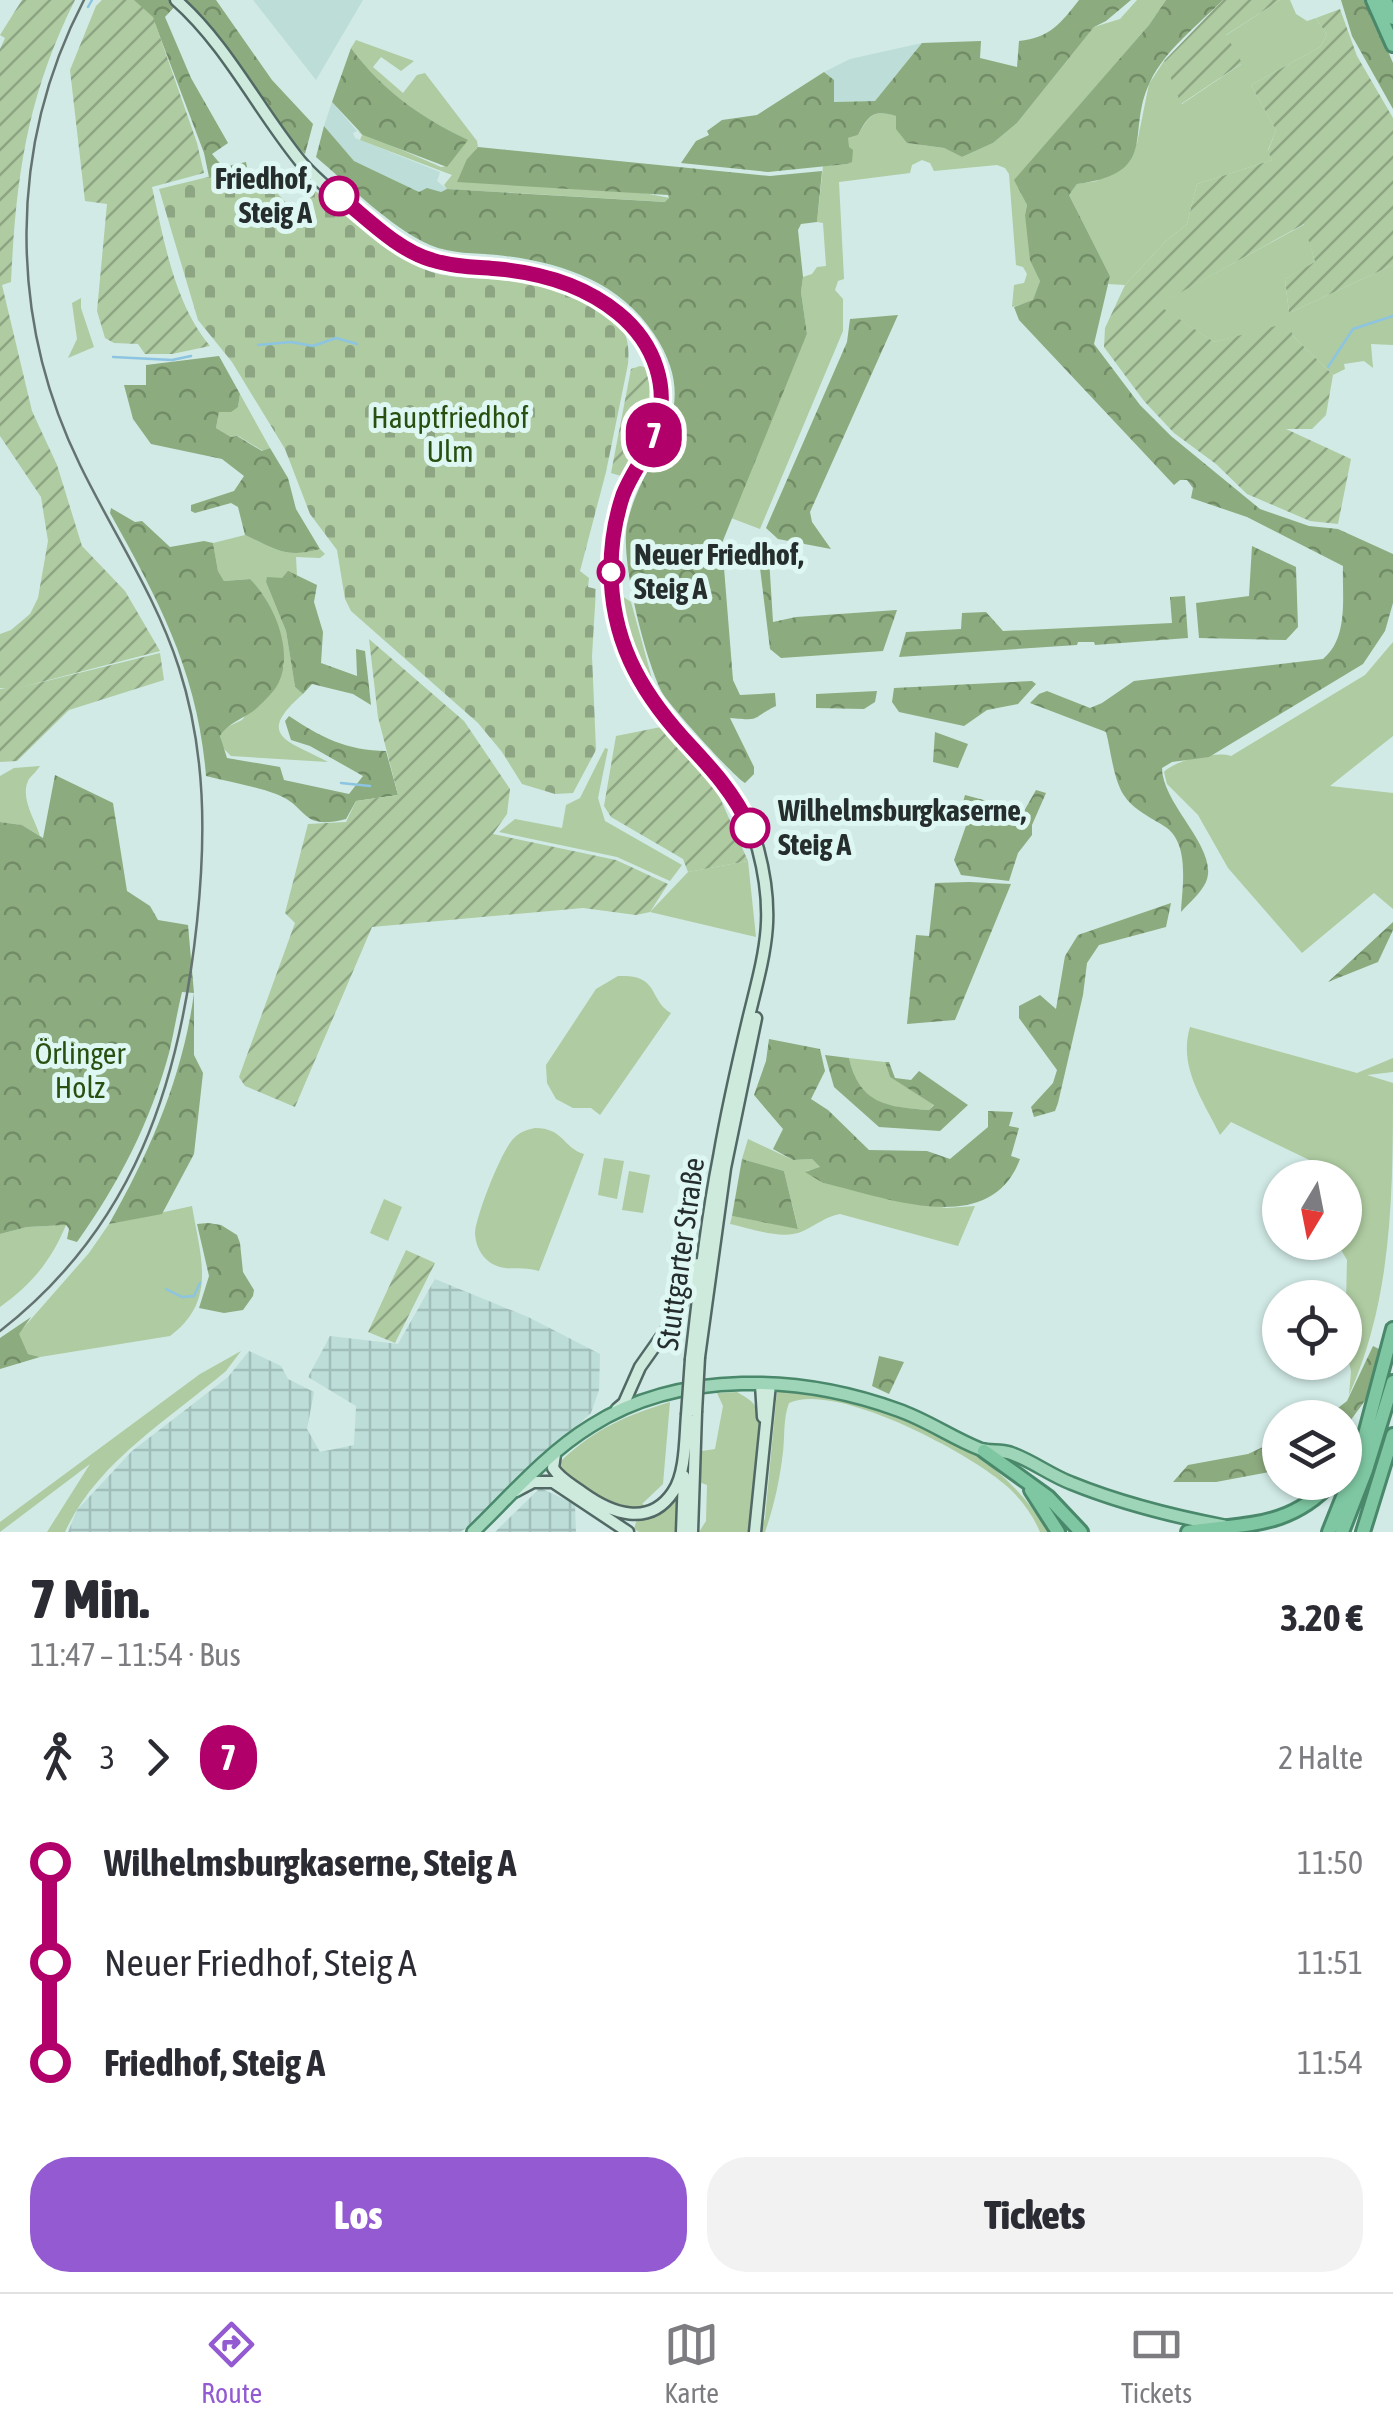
<!DOCTYPE html>
<html lang="de">
<head>
<meta charset="utf-8">
<style>
	:root { --surface:#fff; --page:#f2f2f3; --text:#2b2b33; --muted:#7c7c81; --line:#e1e1e2; --accent:#935ad1 }
	body { margin:0; font-family:"Asap Condensed",sans-serif; background:var(--page); color:var(--text); height:100vh; display:flex; flex-direction:column; font-size:38px; white-space:nowrap }
	* { box-sizing:border-box; margin:0 }
	p { font-size:32px; color:var(--muted) }
	.icon { flex:none; width:55px; height:55px; fill:none; stroke:currentColor; stroke-width:2; stroke-linecap:round; stroke-linejoin:round }
	.map { position:relative; height:1532px; overflow:hidden }
	.panel { display:flex; flex-direction:column; background:var(--surface); flex:1 }
	.panel>* { flex:none }
	.badge { padding:0 20px; border-radius:32px; font-size:35px; line-height:65px }
	.needle { width:65px; rotate:190deg }
	.fabs { position:absolute; left:1262px; top:1160px; display:grid; gap:20px }
	.fabs a { display:grid; place-items:center; width:100px; height:100px; border-radius:50%; background:var(--surface); box-shadow:0 2px 8px #0004; font-size:50px }
	.map>.badge { position:absolute; translate:-50% -50%; box-shadow:0 0 0 5px #fff }
	.legs { display:flex; align-items:center; gap:15px; height:110px; padding:0 30px; font-size:32px }
	.legs p { margin-inline-start:auto }
	.head { display:flex; align-items:center; justify-content:space-between; height:170px; padding:0 30px }
	h1 { font-size:55px; font-weight:800; line-height:75px }
	.button { display:flex; gap:20px; margin-top:auto; padding:20px 30px }
	.button a { flex:1; height:115px; border-radius:40px; background:var(--accent); color:#fff; font-size:40px; font-weight:800; line-height:115px; text-align:center }
	.button a+a { background:var(--page); color:var(--text) }
	ul { padding:0 30px; list-style:none }
	li { display:flex; align-items:center; gap:35px; height:100px; font-size:38px }
	li i { display:grid; place-items:center; width:15px; height:100%; margin:0 12px; background:currentColor }
	li i::after { content:''; width:25px; height:25px; margin:-12px; border:8px solid; border-radius:50%; background:var(--surface) }
	li p { margin-inline-start:auto }
	li:first-child i { background:linear-gradient(#0000 50%,currentColor 0) }
	li:last-child i { background:linear-gradient(currentColor 50%,#0000 0) }
	.tab-bar { display:flex; justify-content:space-around; align-items:center; height:140px; border-top:2px solid var(--line); background:var(--surface); font-size:28px; color:var(--muted) }
	.tab-bar a { display:grid; justify-items:center; gap:5px }
	.tab-bar .current { color:var(--accent) }
	.map>svg:first-child { display:block }
	.built { fill:#bcddd8 }
	.industrial { fill:url(#industrial-grid) }
	.grass { fill:#aecba1 }
	.forest { fill:url(#forest-crowns) }
	.cemetery { fill:url(#cemetery-stones) }
	.garden { fill:url(#garden-furrows) }
	.lines { fill:none; stroke-linecap:round; stroke-linejoin:round }
	.stream { stroke:#8cc4e1; stroke-width:2.5 }
	.secondary-casing { stroke:#526864; stroke-width:15 }
	.primary-casing { stroke:#49886a; stroke-width:16 }
	.trunk-casing { stroke:#49886a; stroke-width:18 }
	.secondary { stroke:#ceeadc; stroke-width:10 }
	.primary { stroke:#9ed5b9; stroke-width:11 }
	.trunk { stroke:#7ec7a2; stroke-width:12 }
	.rail { stroke:#647370; stroke-width:2.5 }
	.secondary-bridge-casing { stroke:#526864; stroke-width:15; stroke-linecap:butt }
	.secondary-bridge { stroke:#ceeadc; stroke-width:10 }
	.line-1-casing { stroke:#fff; stroke-width:22 }
	.line-1 { stroke:#b1006a; stroke-width:15 }
	.stop-1-dot { fill:#fff; stroke:#b1006a; stroke-width:5 }
	.labels { text-anchor:middle; stroke-width:10; stroke-linejoin:round; paint-order:stroke }
	.stop-label { font-size:30px; font-weight:bold; fill:#252e2c; stroke:#def7f2; text-anchor:start }
	.park-label { font-size:30px; fill:#285011; stroke:#def7f2 }
	.street-label { font-size:30px; fill:#252e2c; stroke:#def7f2 }
</style>
</head>
<body>
<div class="map">
<svg width="1393" height="1532" viewBox="0 0 1393 1532">
	<defs>
		<pattern id="industrial-grid" width="8" height="8" patternUnits="userSpaceOnUse" patternTransform="scale(2.5)"><rect width="8" height="8" fill="#bcddd8"/><path d="M0 4h8M4 0v8" fill="none" stroke="#a1beba"/></pattern>
		<pattern id="forest-crowns" width="20" height="18" patternUnits="userSpaceOnUse" patternTransform="scale(2.5)"><rect width="20" height="18" fill="#8cab7e"/><path d="M2 6a3 3 0 1 1 6 0M12 15a3 3 0 1 1 6 0" fill="none" stroke="#728c67"/></pattern>
		<pattern id="cemetery-stones" width="16" height="16" patternUnits="userSpaceOnUse" patternTransform="scale(2.5)"><rect width="16" height="16" fill="#aecba1"/><path d="M2 7V4a2 2 0 0 1 4 0v3zM10 15v-3a2 2 0 0 1 4 0v3z" fill="#8da583"/></pattern>
		<pattern id="garden-furrows" width="10" height="10" patternUnits="userSpaceOnUse" patternTransform="scale(2.5)"><rect width="10" height="10" fill="#aecba1"/><path d="M-1 1l2-2M0 10L10 0M9 11l2-2" fill="none" stroke="#8da583"/></pattern>
	</defs>
	<rect width="100%" height="100%" fill="#d1eae5"/>
	<path class="built" d="M253,0h110l-47,80z
		M922,43l-47,58 -41,1v-22l-10,-8 26,-13z
		M332,102l25,29 -4,2 2,5 85,34 -3,9 10,8 -6,3h-22l-65,-31 -30,-35z"/>
	<path class="industrial" d="M435,1279l93,38 72,37 -1,36 -8,23 -123,114 -8,5h-392l9,-22 55,-59 96,-74 21,-26 32,15 7,13 26,13 -7,37 13,23 34,-7 2,-39 -48,-29 22,-41 68,8z
		M540,1488l35,16 1,28h-81z"/>
	<path class="grass" d="M1137,0h29l-17,25 -134,155 12,25 -2,10 15,66 -7,20 -21,6 2,-22 10,-2 3,-9 -4,-7 -7,-2 -7,-91 -4,-6 -8,-3 -63,6 -4,-8 -8,-3 -10,5 -2,8 -71,9 5,97 -6,2 -3,9 8,9v32l-83,198 -29,-11 76,-184 -6,-42 2,-15 9,-3 5,-7 9,-1 -3,-43 -6,-1 6,-56 24,-2 1,-26 10,-3c11,-20 16,-26 39,-19l10,27 37,5 18,9 31,-14 24,-20 77,-96 26,-8z
		M1280,0h10l6,14 11,7 9,-3 11,17 -7,12 -69,38 25,45 -8,20 4,10 -75,24 -10,40 -21,17 -41,44 -17,-1 2,-8 -41,-81 8,-11 20,-3 40,-38 12,-59 15,-23 18,43 59,-40 -16,-28z
		M356,40l58,21 -13,10 -20,-14 -8,10 30,26 14,-18 8,-2 52,68 1,6 -11,12 203,39 -4,4 -219,-13 -3,-4 8,-10 -92,-35 2,-5 -4,-4 83,36 6,-1 20,-26c-46,-22 -85,-50 -116,-92z
		M1305,224l10,39 -30,16 4,34 104,-48v80l-22,-1 2,24 -9,-7 -20,3 1,5 -12,6 -39,-38 -7,-13 -73,18 -57,-37z
		M81,298v10l13,39 -26,11 9,-19 -5,-36z
		M240,394l30,54 -7,3 -25,-15 -7,1 -15,-9 3,-16 19,-5z
		M245,535c30,14 41,24 75,14l5,5 -5,4 -24,-1 1,19 -31,6 20,49 9,56 8,7c-50,43 -13,47 25,68l-97,-6 -9,-9 -2,-12 5,-7 17,-8 42,-54c-4,-34 -9,-63 -35,-87l-25,2 -6,-10 -5,-28z
		M619,594l12,8 26,95 -27,-48z
		M1393,642v94l-63,50 63,7v116l-19,-16 -72,60 -74,-85 -30,-53 -31,-31 -3,-12c11,-12 51,-21 67,-16l134,-81z
		M605,748l3,1 -10,49 7,23 77,44 -12,16 -53,-24 -118,-25 16,-13 47,9 4,-23 14,-7z
		M40,766c-3,5 -8,9 -11,13 -10,18 6,40 11,57l-18,-11 -22,-3v-46l14,-8z
		M748,861l8,76 -106,-25 38,-40z
		M618,976c42,-2 30,23 53,37l-71,102 -9,-7h-18l-17,-9 -9,-16 -1,-18 50,-76z
		M1190,1027l167,46 36,-15v14l-26,3 26,8c0,108 0,214 -44,312l2,-24 -6,-26 2,-85 -10,-17 8,-1v-64l-15,-1 2,-6 -101,-49 -11,13c-17,-35 -42,-68 -30,-108z
		M849,1058l36,4 5,15 44,27 -5,6c-42,-3 -70,-5 -80,-52z
		M535,1128c29,0 28,20 49,26l-45,117c-18,-6 -36,3 -52,-11 -8,-7 -12,-18 -12,-28 2,-18 26,-81 39,-94 6,-6 12,-8 21,-10z
		M748,1139l45,21 19,-1 9,9 -15,3 17,12 123,25 29,-2 -17,40 -118,-32c-15,3 -24,11 -37,17 -20,10 -53,-3 -73,-7l2,-8 66,12 -14,-57 -42,-12z
		M604,1158l20,3 -7,38 -19,-4z
		M629,1171l21,4 -7,38 -21,-3z
		M384,1199l18,8 -14,34 -18,-8z
		M192,1206c8,49 26,95 -22,130l-130,21 -12,-3 -10,-20 71,-81 20,-29z
		M66,1225c-15,36 -34,59 -66,82v-73l27,-7z
		M241,1351l-15,20c-57,48 -130,92 -161,161h-18l43,-68 -90,68v-10l200,-148z
		M777,1391c103,3 218,50 271,141h-8c-8,-19 -21,-36 -37,-49 -38,-32 -167,-101 -214,-80 -6,16 -4,32 -6,49 -3,26 -9,55 -18,80h-5l5,-14z
		M737,1392c6,4 15,8 18,14 13,21 1,102 -7,126h-49l7,-11 1,-36 -8,-3 3,-31 13,-2 8,-43 -6,-13z
		M670,1402l-7,82 -21,20 6,3 31,-15v40h-40l-5,-3 3,-10 -27,-12 -50,-35 1,-11c35,-33 64,-45 109,-59z"/>
	<path class="forest" d="M114,0h102l56,80 41,44 -8,30 -16,-14 -47,-62 -32,-50 -32,-25 -13,14 26,61 37,65 -16,11 11,13 23,-5 1,5 -38,10 -5,-24 -50,-132z
		M1079,0h52l-25,21 -12,6 -77,96 -24,20 -31,14 -18,-9 -37,-5 -11,-14v-13c-22,-7 -28,-1 -38,19l-10,3 1,9 4,3 -1,12 -5,2 -79,8 -87,-9 15,-22 13,-6 -2,-4 15,-11 35,-5 67,-43 10,8v22l41,-1 47,-58 59,-2 -1,17 37,9 2,-26c31,-3 42,-18 60,-41z
		M1166,0h57c-25,25 -58,50 -73,82 -25,51 11,91 -73,102l-8,11 41,81 -16,68 46,61 31,31 89,73 49,17 29,3 55,25v49l-8,28 -22,33 -154,93 -37,5 -10,6c0,37 58,81 44,114 -5,11 -17,21 -25,30 1,-24 9,-66 -14,-84 -16,-11 -33,-17 -44,-34 -10,-17 -12,-43 -17,-62l-76,-29 9,-9 8,-3 43,17 12,-5 32,-22 189,-22c26,-21 19,-63 20,-93l-96,-49 -56,-19 2,-10 -6,-8h-7l-6,5 -155,-165 -5,-13 19,-7 7,-19 -10,-21 -5,-45 2,-10 -13,-25 135,-155z
		M1341,0h25l27,63v46l-41,-73z
		M351,48c31,42 70,70 117,92l-21,27 -84,-32 -31,-33z
		M324,126l30,35 65,31 8,-4 14,4 6,-3 218,13 4,-4 -1,-3 -211,-13 10,-23 11,-12 292,29 52,-5 -5,51 -16,2 -3,6 5,47 -2,15 6,42 -85,209 11,137 7,15 35,-2 1,13c-27,13 -12,15 -46,12l24,49v7l-9,9c-11,-6 -74,-76 -82,-89 -17,-31 -43,-134 -36,-169 14,-71 81,-110 27,-191 -36,-54 -95,-72 -157,-79 -22,-2 -46,-1 -67,-10 -39,-17 -81,-60 -114,-88z
		M898,315l-88,197 2,10 19,27 -53,-10 -12,-11 81,-186 3,-23z
		M219,356l21,38 -2,13 -7,5h-12l-3,16 15,9 6,-1 25,15 8,-3 18,30 8,31 24,40c-34,10 -45,0 -75,-14l-7,-28 -7,-4 -36,10 -4,-2v-6l43,-14 10,-15 -22,-17 -71,-15 -18,-25 -9,-34h22v-20z
		M111,508l24,14 7,-1 28,26 34,-6 9,2 5,28 6,10 26,-2c23,23 44,70 29,103 -4,9 -14,18 -21,25 -11,11 -30,15 -38,29l7,22 53,9 4,13 65,14 14,-18 -53,-30 -19,-6 -6,-19 4,-5c31,21 59,35 97,35l12,44 -42,6 -10,18c-47,12 -37,-13 -70,-25 -22,-8 -47,-12 -70,-18 -8,-103 -47,-175 -96,-263z
		M1252,546l44,21 2,60 -12,13 -87,-2 -3,-35 53,-7z
		M769,558l4,64 23,-5 101,-7 -14,41 -102,7 -11,-9 -11,-89z
		M288,571l29,14 -3,17 9,30 -2,31 36,13 -1,-27 9,2 6,54 -18,-11 -41,-10 -9,10 -8,-7 -9,-56 -20,-49 1,-5 15,1z
		M1185,596l3,42 -93,7 -1,-3h-16l-1,3 -178,12 7,-25 55,-3 1,-16 24,-1 17,19 169,-8 -2,-26z
		M1032,681l4,3 -18,20 -31,6 -23,16 -65,-14 -7,-10 2,-14z
		M877,691l-2,11 -11,7 -48,-1v-14z
		M935,732l33,12 -10,24 -25,-6z
		M55,775l58,28 14,88 23,15 8,14 30,5 6,68v62l9,18 -9,81 -32,60 -53,10c41,-72 74,-148 85,-231l-12,-1c-5,20 -8,41 -13,61 -19,70 -50,130 -92,189l-10,-3 2,-10 -3,-4 -39,2 -27,7v-412l22,3 21,13z
		M1036,790l10,3 -14,32v10l-14,18 -9,28 -48,-6 -7,-15 14,-40 -9,-4 6,-21 59,16z
		M969,882l42,2 -56,136 -48,4 9,-89 13,1 6,-53z
		M1171,903l-5,24 -67,18 -12,18 -4,32 -25,108 -3,8 -21,6 -3,-10 22,-24 4,-13 -38,-52v-12l21,-11 16,14 9,-53 13,-21z
		M1393,922v8l-15,32 -50,20z
		M769,1039l51,10 5,22 -14,28 17,11 41,40 58,1 23,8 38,-32v-16l25,1 -4,14 10,2 -8,28 9,3c-30,81 -134,38 -197,24l-18,-11 15,-5 -8,-8 -19,1 -20,-11 10,-20 -29,-34 12,-34z
		M825,1055l24,3c10,46 38,49 80,52l5,-5 -44,-28 -5,-15h4l6,16 16,2 8,-9 49,34 -28,26 -61,-4 -45,-40z
		M742,1159l42,12 14,58 -66,-13z
		M208,1223l13,2 16,10 3,8 3,29 11,18 -1,6 -10,14 -19,3 -25,-5 10,-32 -12,-52z
		M31,1317l-12,17 9,20 12,3 -40,12v-31z
		M1373,1346l8,4 -9,41 -27,37v-10h-20l22,-17z
		M879,1356l25,6 -15,32 -17,-8z
		M1280,1439v31l-64,12h-43l15,-17 60,-11z"/>
	<path class="cemetery" d="M250,168l10,14 5,-2 28,30 9,-4 12,-16c33,25 74,66 112,80 25,10 58,7 84,10 32,4 92,21 111,47 8,11 8,25 7,37l-22,108 -26,99 9,7 -1,9 8,2 -4,67 4,94 -23,43 -18,1 -33,-10 -20,-32 -24,-29 -127,-112 -6,-12 -8,-49 -27,-36 -25,-65 -53,-87 -34,-42 -39,-131 53,-13 28,-2z"/>
	<path class="garden" d="M22,0h53c-48,96 -59,176 -64,282l-9,3 30,126 25,54 25,81 43,45 35,60 -142,37 142,-35 4,27 -95,30 -52,51 -17,1v-73l6,-1h-6v-54l11,-4 19,-16 8,-16 10,-57 -7,-44 -41,-61v-387l5,-11 -5,-3z
		M102,0h32l19,17 44,126 7,30 -52,14c12,53 22,116 58,159l-38,8h-27l-7,-10 -24,-1 -9,-5 -8,-27 10,-107 -22,-3 -15,-131 26,-64z
		M1223,0h57l-54,35 16,28 -61,41 -17,-43z
		M1340,9l17,47 36,62v147l-104,48 -4,-34 30,-17 -11,-38 -146,81 56,37 73,-19 7,14 39,38 -7,40 -14,14h-26l65,30 -13,65 -28,-3 -63,-27 -31,-30 -42,-31 -30,-32 -40,-54 1,-19 20,-43 41,-44 21,-17 10,-40 75,-24 -4,-9 8,-21 -25,-45 69,-38 7,-12 -11,-17z
		M640,366l8,2c6,44 -9,69 -27,108l-10,-3 20,-104z
		M369,639l95,82 46,68 -3,25 -14,20 123,26 52,24 -18,28 -14,3 -53,-7 -211,19 -77,180 -50,-21 -6,-9 56,-154 -10,-10 23,-89 38,-2 10,-21 42,-6 -20,-78z
		M661,727l55,62 32,72 -60,11 -5,-13 -72,-42 -7,-11 12,-70z
		M406,1250l29,13 -40,80 -27,-11z"/>
	<g class="lines">
		<path class="stream" d="M88,7l4,-7
			M258,345l33,-3 22,4 23,-8 21,6
			M113,357l59,3 19,-4
			M1328,367l25,-38 40,-13
			M341,783l29,3
			M166,1289l16,8 12,-1 6,-13"/>
		<g class="secondary-casing">
			<path id="secondary" d="M176,0c51,45 81,108 124,161 21,25 82,73 112,91 24,14 54,14 82,17 54,5 116,23 149,70 44,63 1,101 -20,157 -11,30 -13,61 -11,92 8,130 115,154 146,261 18,68 7,102 -9,167 -11,46 -22,94 -30,141 -13,66 -20,134 -28,202
				M699,1357l26,-189 31,-150
				M761,1384l2,33
				M617,1409l7,-6 16,-36 36,-51 22,-52
				M555,1454l-2,14c7,11 19,17 30,25 28,20 66,35 90,-1 13,-19 12,-54 14,-77
				M516,1491l17,-9h20l75,50
				M682,1532l2,-56
				M692,1532l4,-120
				M755,1532l15,-148"/>
		</g>
		<g class="primary-casing">
			<path id="primary" d="M473,1532c37,-36 74,-79 118,-106 89,-57 211,-51 307,-16 29,10 54,28 82,39 9,3 20,1 30,4 21,7 40,22 61,30 49,20 101,33 153,43"/>
		</g>
		<g class="trunk-casing">
			<path id="trunk" d="M1373,0l20,45
				M1385,0l8,18
				M984,1451l64,46 33,35
				M1345,1465l12,-22
				M1031,1490l27,42
				M1188,1532c57,-9 101,-3 144,-50
				M1329,1532l30,-75 34,-128
				M1342,1532l24,-62 27,-88
				M1363,1532l30,-97"/>
		</g>
		<use href="#secondary" class="secondary"/>
		<use href="#primary" class="primary"/>
		<use href="#trunk" class="trunk"/>
		<path class="rail" d="M0,1331c134,-104 180,-247 197,-409 9,-86 9,-170 -18,-254 -23,-72 -66,-135 -99,-203 -72,-147 -72,-319 4,-465"/>
		<g class="secondary-bridge-casing">
			<path id="secondary-bridge" d="M696,1412l3,-55
				M687,1415l4,-56"/>
		</g>
		<use href="#secondary-bridge" class="secondary-bridge"/>
	</g>
	<g class="lines">
		<g class="line-1-casing">
			<path id="line-1" d="M339,196c28,22 58,54 93,64 21,7 45,7 67,9 42,4 86,17 119,44 37,30 54,77 36,122 -8,21 -23,39 -31,60 -8,24 -12,49 -12,74 0,69 27,119 72,169 27,29 51,54 67,90"/>
		</g>
		<use href="#line-1" class="line-1"/>
	</g>
	<g class="stop-1-dot">
		<circle cx="339" cy="196" r="18"/>
		<circle cx="611" cy="572" r="12"/>
		<circle cx="750" cy="828" r="18"/>
	</g>
	<g class="labels">
		<g class="stop-label">
			<text x="312" y="189" text-anchor="end">Friedhof,<tspan x="312" dy="34">Steig A</tspan></text>
			<text x="634" y="565">Neuer Friedhof,<tspan x="634" dy="34">Steig A</tspan></text>
			<text x="778" y="821">Wilhelmsburgkaserne,<tspan x="778" dy="34">Steig A</tspan></text>
		</g>
		<g class="park-label">
			<text x="450" y="428">Hauptfriedhof<tspan x="450" dy="34">Ulm</tspan></text>
			<text x="80" y="1064">Örlinger<tspan x="80" dy="34">Holz</tspan></text>
		</g>
		<g class="street-label">
			<text transform="translate(681 1254) rotate(-82)" y="10">Stuttgarter Straße</text>
		</g>
	</g>
</svg>
<div class="fabs">
<a><svg class="needle" viewBox="-14 -14 28 28"><path d="M0-13l5 13h-10z" fill="#e53935"/><path d="M0 13l5-13h-10z" fill="#7c7c81"/></svg></a>
<a><svg class="icon" aria-label="locate" viewBox="0 0 24 24"><circle cx="12" cy="12" r="6"/><path d="M12 2v4M12 18v4M2 12h4M18 12h4"/></svg></a>
<a><svg class="icon" aria-label="layers" viewBox="0 0 24 24"><path d="M12 4l9 5-9 5-9-5zM3 14l9 5 9-5"/></svg></a>
</div>
<b class="badge" style="left:654px;top:435px;background:#b1006a;color:#fff">7</b>
</div>
<section class="panel">
<div class="head"><div><h1>7 Min.</h1><p>11:47 – 11:54 · Bus</p></div><b>3.20 €</b></div>
<div class="legs"><svg class="icon" aria-label="walk" viewBox="0 0 24 24"><circle cx="13" cy="4" r="2"/><path d="M13 8l-2 6 4 7M11 14l-3 7M7 12l3-4h3l4 4"/></svg>3<svg class="icon" aria-label="forward" viewBox="0 0 24 24"><path d="M9 5l7 7-7 7"/></svg><b class="badge" style="background:#b1006a;color:#fff">7</b><p>2 Halte</p></div>
<ul>
<li><i style="color:#b1006a"></i><b>Wilhelmsburgkaserne, Steig A</b><p>11:50</p></li>
<li><i style="color:#b1006a"></i><span>Neuer Friedhof, Steig A</span><p>11:51</p></li>
<li><i style="color:#b1006a"></i><b>Friedhof, Steig A</b><p>11:54</p></li>
</ul>
<div class="button"><a>Los</a><a>Tickets</a></div>
</section>
<nav class="tab-bar">
<a class="current"><svg class="icon" aria-label="directions" viewBox="0 0 24 24"><path d="M12 3l9 9-9 9-9-9zM9 14v-3h6M13 9l2 2-2 2"/></svg>Route</a>
<a><svg class="icon" aria-label="map" viewBox="0 0 24 24"><path d="M3 6l6-2 6 2 6-2v14l-6 2-6-2-6 2zM9 4v14M15 6v14"/></svg>Karte</a>
<a><svg class="icon" aria-label="tickets" viewBox="0 0 24 24"><path d="M3 7h18v10H3zM15 7v10"/></svg>Tickets</a>
</nav>
</body>
</html>
